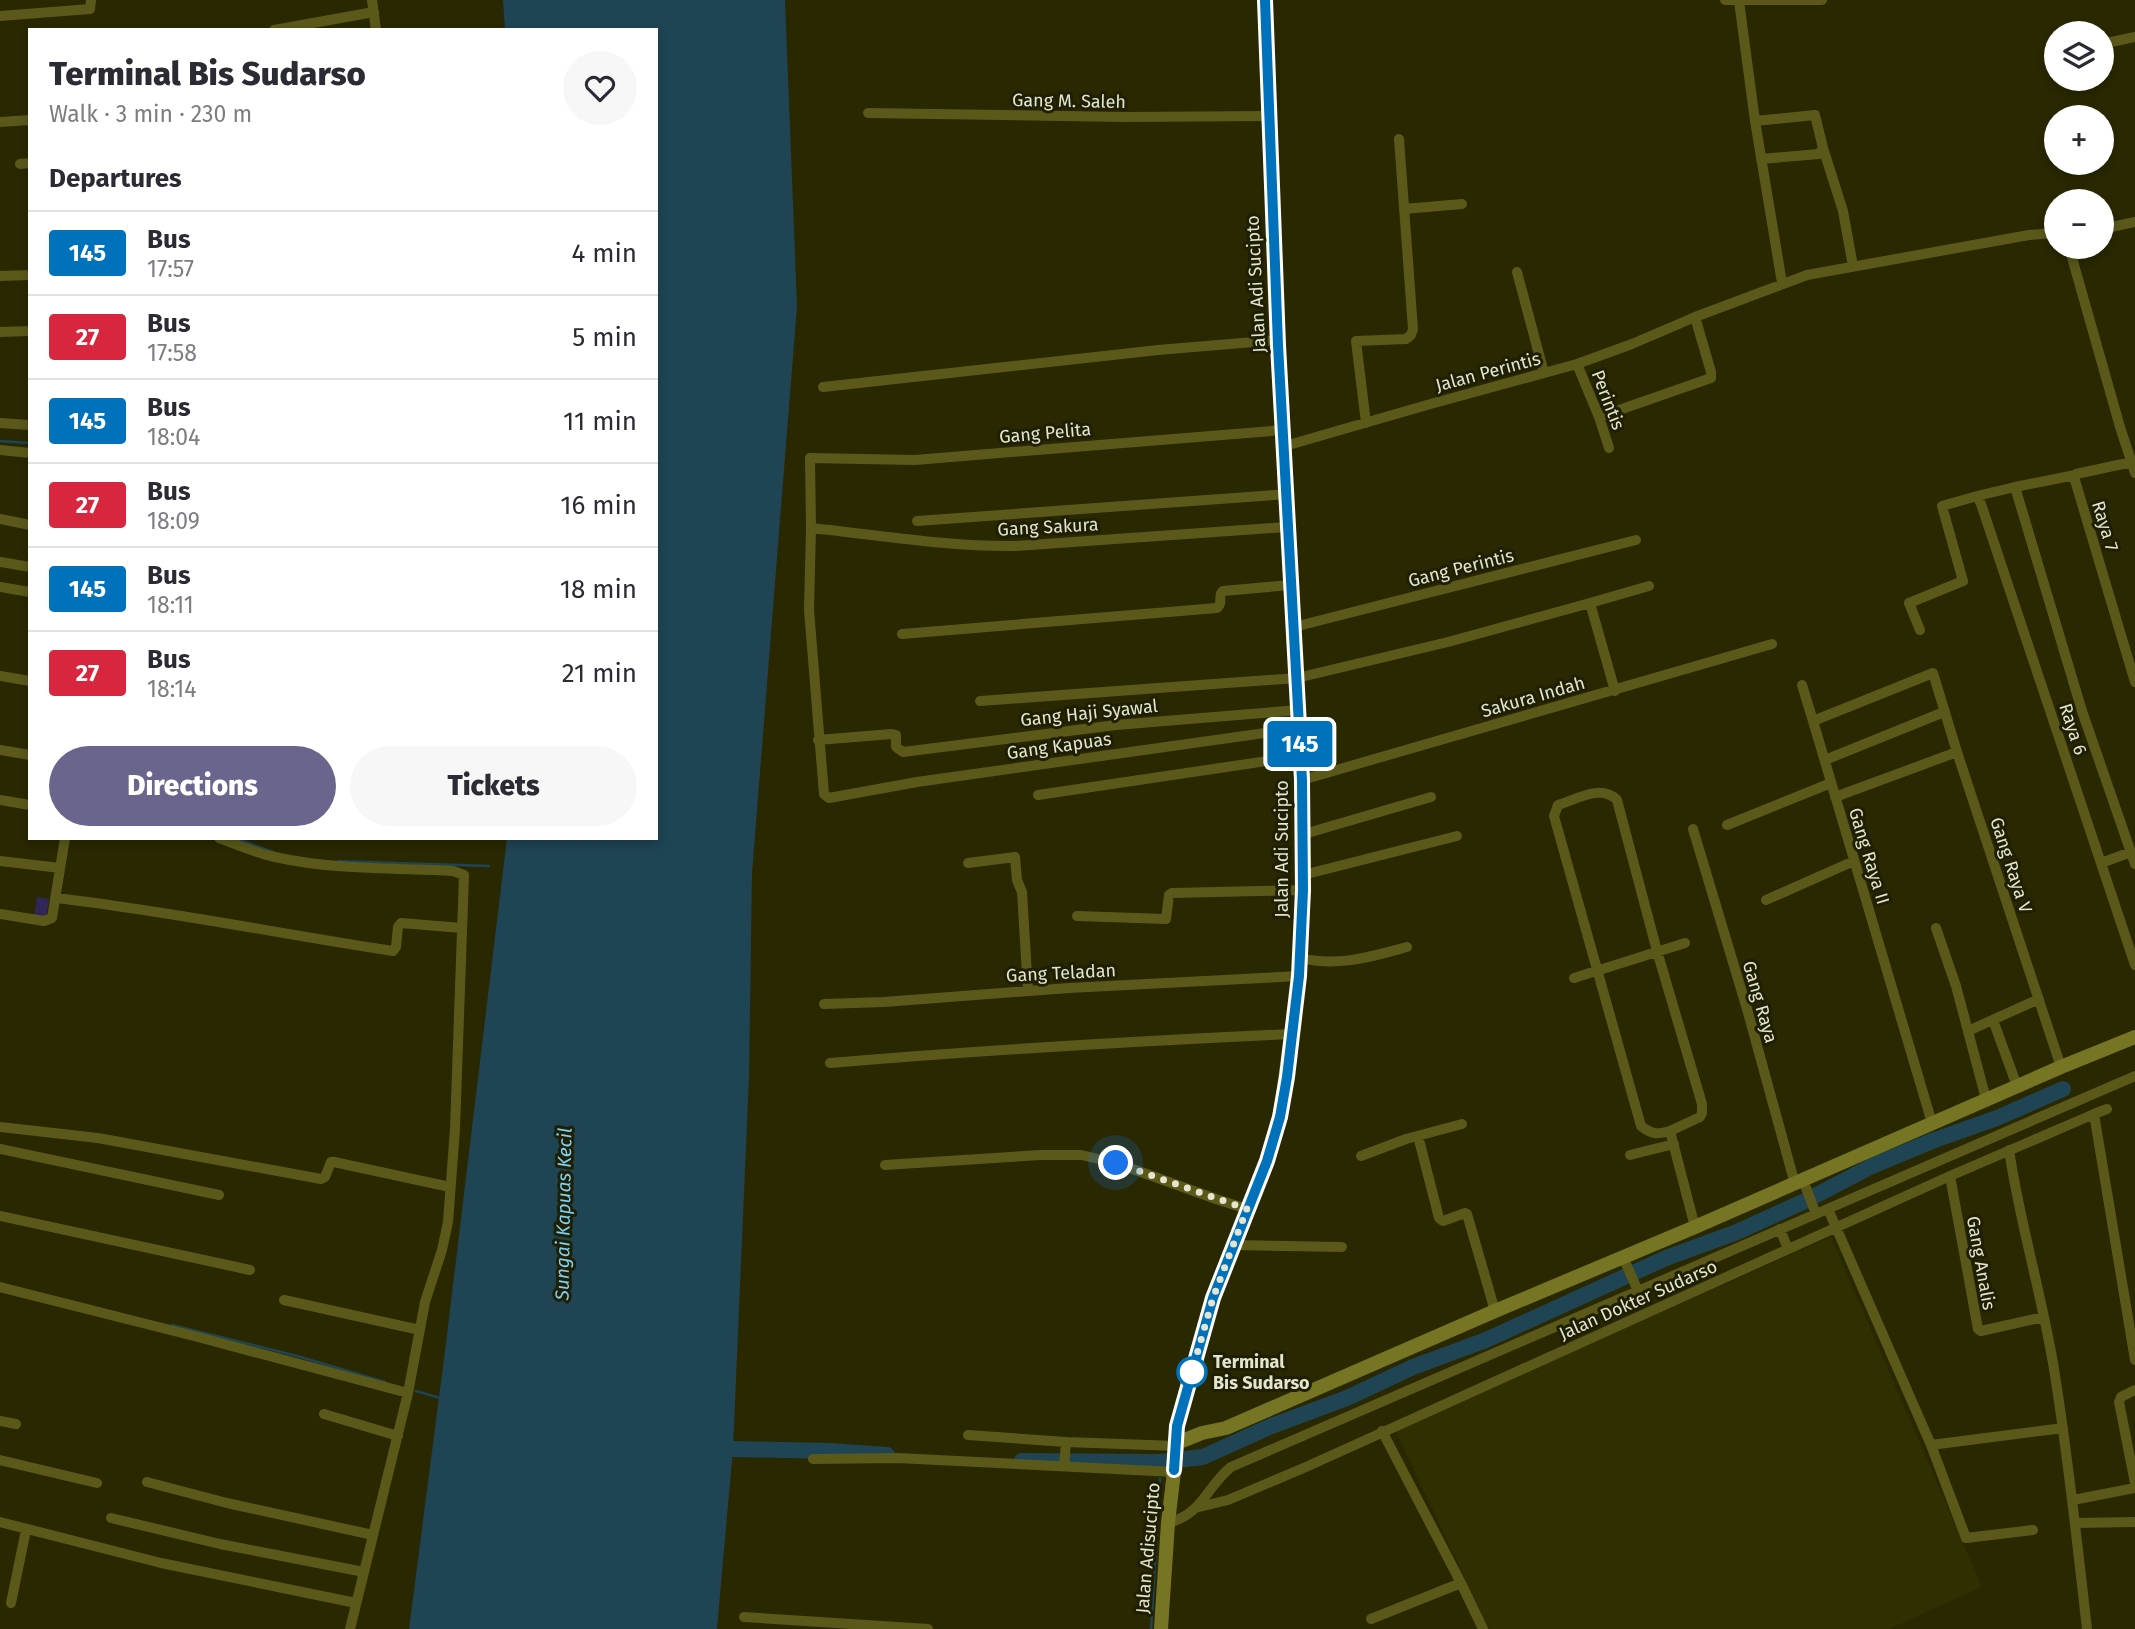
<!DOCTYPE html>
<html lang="en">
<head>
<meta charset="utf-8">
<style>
	:root { --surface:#fff; --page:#f7f7f7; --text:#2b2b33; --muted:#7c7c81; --line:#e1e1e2; --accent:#69658c }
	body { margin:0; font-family:"Fira Sans",sans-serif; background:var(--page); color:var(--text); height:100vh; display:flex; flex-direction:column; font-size:26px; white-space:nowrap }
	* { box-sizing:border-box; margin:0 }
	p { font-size:23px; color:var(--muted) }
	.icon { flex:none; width:38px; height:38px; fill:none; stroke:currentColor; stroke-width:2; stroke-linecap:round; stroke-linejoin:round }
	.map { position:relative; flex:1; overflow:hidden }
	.sheet { position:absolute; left:28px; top:28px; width:630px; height:812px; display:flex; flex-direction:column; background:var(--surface); border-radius:0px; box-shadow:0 4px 10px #0003 }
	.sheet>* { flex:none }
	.badge { padding:0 14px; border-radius:5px; font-size:24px; line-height:46px }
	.buttons { position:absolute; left:2044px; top:21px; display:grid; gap:14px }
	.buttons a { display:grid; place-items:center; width:70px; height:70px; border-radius:50%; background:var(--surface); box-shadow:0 4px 10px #0003; font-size:35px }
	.you { position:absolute; width:35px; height:35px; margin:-18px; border:5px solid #fff; border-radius:50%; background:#1a73e8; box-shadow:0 0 0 10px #1a73e833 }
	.map>.badge { position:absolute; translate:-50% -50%; box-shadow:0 0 0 4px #fff }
	h2 { padding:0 21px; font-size:26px; line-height:63px }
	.round { display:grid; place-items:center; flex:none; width:74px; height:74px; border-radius:37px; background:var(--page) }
	.headline { display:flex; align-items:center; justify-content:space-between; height:119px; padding:0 21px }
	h1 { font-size:33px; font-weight:800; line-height:52px }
	.primary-button { display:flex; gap:14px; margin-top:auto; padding:14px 21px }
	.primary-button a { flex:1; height:80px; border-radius:42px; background:var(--accent); color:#fff; font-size:28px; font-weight:800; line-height:80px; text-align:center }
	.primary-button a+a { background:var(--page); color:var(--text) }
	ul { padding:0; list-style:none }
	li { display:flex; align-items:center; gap:21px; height:84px; padding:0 21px; border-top:2px solid var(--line) }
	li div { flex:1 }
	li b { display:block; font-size:26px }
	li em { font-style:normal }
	li .badge { min-width:77px; font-weight:700; text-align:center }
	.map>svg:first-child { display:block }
	.built { fill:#302f00 }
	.green { fill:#302758 }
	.water { fill:#1f4454 }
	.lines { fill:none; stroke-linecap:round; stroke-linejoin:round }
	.stream { stroke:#1f4454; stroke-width:2.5 }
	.river { stroke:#1f4454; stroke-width:16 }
	.street { stroke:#5a591a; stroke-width:10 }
	.secondary { stroke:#757524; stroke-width:14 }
	.line-casing { stroke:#fff; stroke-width:16 }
	.line { stroke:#0072bc; stroke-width:10 }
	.walk { stroke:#e4e4cf; stroke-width:7; stroke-dasharray:0 12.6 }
	.stop-dot { fill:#fff; stroke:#0072bc; stroke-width:3.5 }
	.labels { text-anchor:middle; stroke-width:6; stroke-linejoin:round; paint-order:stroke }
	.street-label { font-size:18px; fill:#e4e4cf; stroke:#1f1f03 }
	.stop-label { font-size:18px; font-weight:bold; fill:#e4e4cf; stroke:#1f1f03; text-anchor:start }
	.water-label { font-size:19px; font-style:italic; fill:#81d0f5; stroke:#1f1f03 }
</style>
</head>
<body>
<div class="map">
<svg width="2135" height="1629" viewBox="0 0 2135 1629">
	<rect width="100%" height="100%" fill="#292801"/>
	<path class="built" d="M1831,1237l151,350 -93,42h-400l-94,-199z"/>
	<path class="green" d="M37,897l12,2 -3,19 -12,-2z"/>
	<path class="water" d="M503,0h282l12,306 -45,567 -3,204 -16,372 -16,180h-308l36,-278 62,-513h149v-808h-151z"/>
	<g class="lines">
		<path class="stream" d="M0,441l30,2
			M235,838l38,14
			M338,861l151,5
			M172,1325l125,31 88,26
			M416,1391l24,7
			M1160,1464v-2
			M1151,1629l9,-150"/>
		<path class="river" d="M733,1449l98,2 56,4
			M1022,1461l138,1 43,-5 66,-30 78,-29 66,-31 73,-27 180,-82 71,-26 68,-31 67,-35 60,-25 65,-23 66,-29"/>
		<path class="street" d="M372,0l4,30
			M1725,0h97
			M1739,1l16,120 27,162
			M0,16l90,-7 1,-9
			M274,30l100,-18
			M2077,32v1
			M2102,44l33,-7
			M868,113l257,4 144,-1
			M1755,121l60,-6 8,33 -4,6 -58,5
			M0,122l30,-2
			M1823,148l20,63 10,55
			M20,164l10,-1
			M1404,209l58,-5
			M2102,229l33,-7
			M2069,247l51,180 15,46
			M1517,272l27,101
			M0,276l30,-1
			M0,332l30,-1
			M1577,364l22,53 10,31
			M823,387l335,-37 120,-10
			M1599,417l112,-39v-6l-16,-55 112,-42 222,-40 27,-2
			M0,423l30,2
			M1366,423l-10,-82 50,-2 5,-4 2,-6 -14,-190
			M1283,430l-368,30 -105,-2 1,70 -2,82 15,184 5,4 88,-16 383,-54
			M1285,446l142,-41 150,-41 55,-20 63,-27
			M0,450l30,3
			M2132,462l-56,12 -2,3 61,205
			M2075,475l-60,12 67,224 53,153
			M2015,487l-38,9 4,8 154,461
			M0,519l30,6
			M917,521l371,-27
			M811,528c68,7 136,19 205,18l271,-19
			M0,562l30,5
			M0,587l30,5
			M1590,603l59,-17
			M1294,627l342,-87
			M1920,630l-11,-27 54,-22 -21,-75 35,-10
			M902,634l315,-26c7,-5 0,-13 6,-17l67,-6
			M0,676l30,5
			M1802,685l11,36
			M980,701l317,-23 151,-36 142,-39 25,88
			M818,740l74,-6 4,1v12l7,5 213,-27 183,-15
			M0,750l30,5
			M1825,760l119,-48
			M1302,780l470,-136
			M1038,795l263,-39
			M1835,797l122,-45
			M0,800l30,5
			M1727,825l104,-42
			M1693,829l54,180 48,175
			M1304,834l127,-37
			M219,838c19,7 37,15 56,19 58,13 119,11 178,14l11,4 -9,254 -7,93 -6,28 -17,52 -17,91 -58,236
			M0,861l60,7
			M968,863l47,-6 2,23 5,12 6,99
			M2101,863l30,-11
			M1303,875l154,-39
			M56,898c113,13 224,36 337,53l3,-4 2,-20 3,-4 61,5
			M1766,900l88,-39
			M0,914l44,7 8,-3 13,-80
			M1077,916l89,3 3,-24 3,-2 131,-3
			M1936,928l20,58 30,113
			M1300,958c38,9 70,-1 107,-11
			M1574,978l111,-35
			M824,1004l60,-2 185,-14 230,-12
			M1993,1020l24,66
			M1968,1031l71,-32
			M830,1063c154,-13 307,-22 461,-29
			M2107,1109l-13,5 41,246
			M1932,1123l-119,-402 120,-48 24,79 104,315
			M0,1127l98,11 223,41 4,-2 6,-15h3l116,25
			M1670,1131l30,-14 2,-4v-9l-45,-153 -40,-151c-16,-16 -40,-1 -59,5l-4,11 87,310c10,8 16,9 29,5l25,96
			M1418,1136l21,82 4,3 22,-8 2,1 28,97
			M0,1149l219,46
			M2009,1150c11,74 33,145 45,219 14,86 23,173 33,260
			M1630,1155l44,-11
			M1361,1156l45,-17 56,-15
			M885,1165l156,-10h40l35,8 100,36 31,10
			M1950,1176l28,153 3,2 63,-14
			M1803,1180l13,34
			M1828,1209l103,236 132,-17
			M0,1216l250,54
			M1780,1229l8,20
			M1233,1245l109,2
			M1623,1257l15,34
			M0,1287l198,50 210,56
			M284,1300l136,30
			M2135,1390l-14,7 -2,5 16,81
			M324,1414l74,22
			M0,1421l16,3
			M1382,1431l79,152 22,46
			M968,1435l98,7 111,4
			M1931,1445l35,93 67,-8
			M813,1459l84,-1 277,14
			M0,1460l97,23
			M1064,1466l2,-24
			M147,1482l80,21 146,32
			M2073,1500l62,-12
			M1195,1508l33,-8 78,-33 644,-291 144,-62
			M111,1518l109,26 144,28
			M0,1522l161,41 195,40
			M1168,1523c35,-9 38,-36 63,-56l904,-391
			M2075,1523l60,-1
			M11,1603l15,-73
			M744,1617l184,12
			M1371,1619l90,-36"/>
		<path class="secondary" d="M1177,1443l25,-10 24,-5 269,-117 200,-84 366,-160 74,-30
			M1161,1629l7,-106 9,-77v-20l36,-128 54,-137 13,-44 19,-141 4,-86 -1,-110 -23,-417 -14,-363"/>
	</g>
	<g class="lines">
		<g class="line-casing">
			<path id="line" d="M1174,1470l3,-44 36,-128 54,-137 13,-44 7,-40 12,-101 4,-86 -1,-110 -24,-435 -13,-345"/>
		</g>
		<use href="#line" class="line"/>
		<path class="walk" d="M1116,1163l131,46 -34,89 -22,77 1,-3"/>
	</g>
	<circle class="stop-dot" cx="1192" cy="1372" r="14"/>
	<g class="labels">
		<g class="street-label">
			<text transform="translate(1069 101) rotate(1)" y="6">Gang M. Saleh</text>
			<text transform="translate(1256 284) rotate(-93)" y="6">Jalan Adi Sucipto</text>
			<text transform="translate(1488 372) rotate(-15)" y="6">Jalan Perintis</text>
			<text transform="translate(1608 400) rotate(69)" y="6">Perintis</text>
			<text transform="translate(1045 433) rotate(-5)" y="6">Gang Pelita</text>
			<text transform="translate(2105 526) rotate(73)" y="6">Raya 7</text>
			<text transform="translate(1048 527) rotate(-3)" y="6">Gang Sakura</text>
			<text transform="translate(1461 568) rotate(-14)" y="6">Gang Perintis</text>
			<text transform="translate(1533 697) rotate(-16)" y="6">Sakura Indah</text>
			<text transform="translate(1089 713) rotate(-6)" y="6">Gang Haji Syawal</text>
			<text transform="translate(2073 729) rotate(72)" y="6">Raya 6</text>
			<text transform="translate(1059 746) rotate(-8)" y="6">Gang Kapuas</text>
			<text transform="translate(1282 849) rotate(-90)" y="6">Jalan Adi Sucipto</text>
			<text transform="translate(1869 856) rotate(73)" y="6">Gang Raya II</text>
			<text transform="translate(2011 865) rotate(72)" y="6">Gang Raya V</text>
			<text transform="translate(1061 973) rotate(-3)" y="6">Gang Teladan</text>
			<text transform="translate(1760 1002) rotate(74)" y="6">Gang Raya</text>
			<text transform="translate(1981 1263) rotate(80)" y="6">Gang Analis</text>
			<text transform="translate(1638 1300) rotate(-24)" y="6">Jalan Dokter Sudarso</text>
			<text transform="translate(1148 1548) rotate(-85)" y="6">Jalan Adisucipto</text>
		</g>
		<g class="stop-label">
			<text x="1213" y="1368">Terminal<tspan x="1213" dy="21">Bis Sudarso</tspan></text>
		</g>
		<g class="water-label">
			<text transform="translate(563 1214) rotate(-89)" y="7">Sungai Kapuas Kecil</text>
		</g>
	</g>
</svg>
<div class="buttons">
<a><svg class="icon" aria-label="layers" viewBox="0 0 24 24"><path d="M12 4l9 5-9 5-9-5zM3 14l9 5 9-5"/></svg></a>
<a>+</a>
<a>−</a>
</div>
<div class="you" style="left:1116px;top:1163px"></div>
<b class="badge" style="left:1300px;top:744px;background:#0072bc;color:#fff">145</b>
<section class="sheet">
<div class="headline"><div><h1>Terminal Bis Sudarso</h1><p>Walk · 3 min · 230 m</p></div><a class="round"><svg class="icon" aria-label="heart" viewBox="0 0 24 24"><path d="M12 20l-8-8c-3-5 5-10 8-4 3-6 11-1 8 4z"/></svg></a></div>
<h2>Departures</h2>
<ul>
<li><span class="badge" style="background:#0072bc;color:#fff">145</span><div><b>Bus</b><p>17:57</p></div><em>4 min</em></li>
<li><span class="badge" style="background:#d7263d;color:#fff">27</span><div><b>Bus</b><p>17:58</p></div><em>5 min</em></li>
<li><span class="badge" style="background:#0072bc;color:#fff">145</span><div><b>Bus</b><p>18:04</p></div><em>11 min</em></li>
<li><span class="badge" style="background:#d7263d;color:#fff">27</span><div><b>Bus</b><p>18:09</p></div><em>16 min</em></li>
<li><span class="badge" style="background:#0072bc;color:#fff">145</span><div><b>Bus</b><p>18:11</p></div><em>18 min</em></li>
<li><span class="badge" style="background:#d7263d;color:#fff">27</span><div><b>Bus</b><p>18:14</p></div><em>21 min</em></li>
</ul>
<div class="primary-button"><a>Directions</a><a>Tickets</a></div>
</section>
</div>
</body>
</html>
